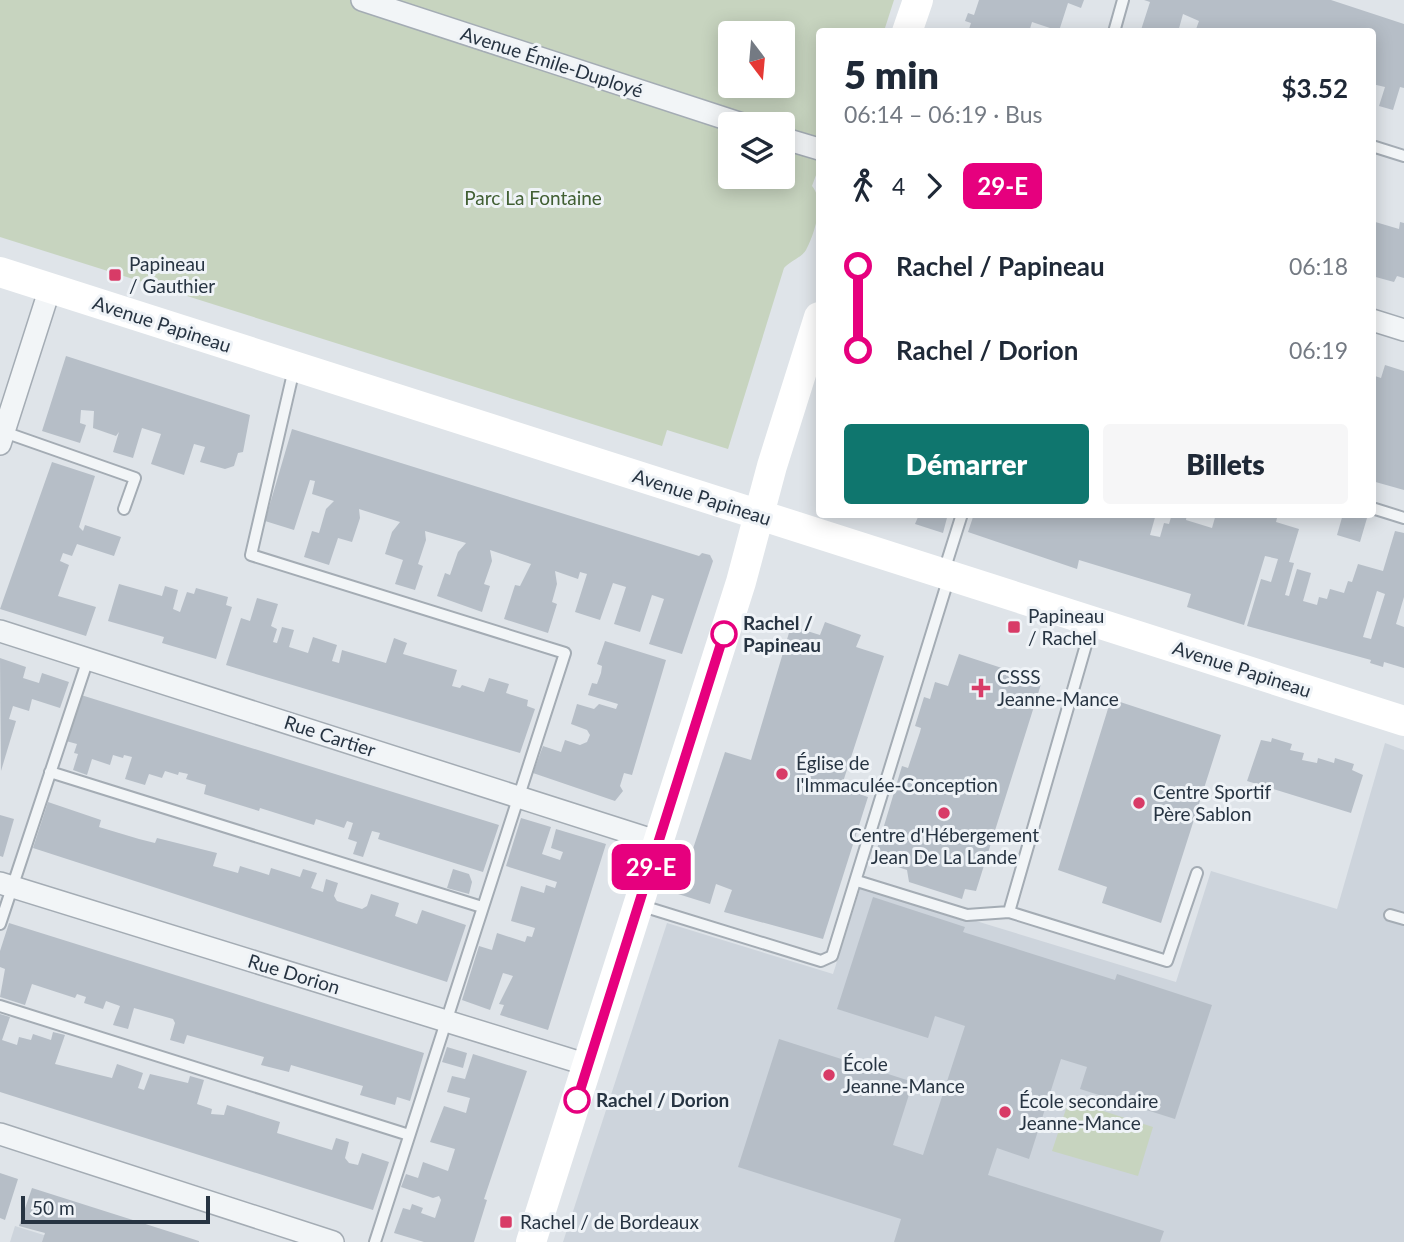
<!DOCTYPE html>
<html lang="fr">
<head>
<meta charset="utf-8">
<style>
	:root { --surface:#fff; --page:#f6f6f7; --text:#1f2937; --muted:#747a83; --accent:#0f766e }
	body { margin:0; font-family:Lato,sans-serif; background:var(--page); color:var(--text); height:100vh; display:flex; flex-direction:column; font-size:26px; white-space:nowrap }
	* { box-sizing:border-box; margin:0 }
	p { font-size:23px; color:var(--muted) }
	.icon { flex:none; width:38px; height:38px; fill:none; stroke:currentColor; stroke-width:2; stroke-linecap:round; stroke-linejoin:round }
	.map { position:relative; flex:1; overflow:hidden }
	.sheet { position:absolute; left:816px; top:28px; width:560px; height:490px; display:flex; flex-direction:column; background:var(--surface); border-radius:7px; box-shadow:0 4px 18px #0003 }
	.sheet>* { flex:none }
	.badge { padding:0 14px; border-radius:10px; font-size:24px; line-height:46px }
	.needle { width:46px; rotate:164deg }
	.fabs { position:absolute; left:718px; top:21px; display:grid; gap:14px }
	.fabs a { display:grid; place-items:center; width:77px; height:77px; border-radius:7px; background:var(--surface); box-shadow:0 4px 18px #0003; font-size:35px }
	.scale { position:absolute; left:21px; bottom:18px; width:189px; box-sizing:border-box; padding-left:7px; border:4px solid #273442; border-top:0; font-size:19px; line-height:24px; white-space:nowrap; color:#273442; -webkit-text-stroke:5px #eff3f7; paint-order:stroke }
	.map>.badge { position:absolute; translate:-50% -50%; box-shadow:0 0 0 4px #fff }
	.legs { display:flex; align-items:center; gap:10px; height:77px; padding:0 28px; font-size:23px }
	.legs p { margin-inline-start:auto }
	.overview { display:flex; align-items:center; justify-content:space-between; height:119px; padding:0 28px }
	h1 { font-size:38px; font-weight:800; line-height:52px }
	.primary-button { display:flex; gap:14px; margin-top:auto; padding:14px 28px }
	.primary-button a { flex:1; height:80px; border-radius:7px; background:var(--accent); color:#fff; font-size:28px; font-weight:800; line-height:80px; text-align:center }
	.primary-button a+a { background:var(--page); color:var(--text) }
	ul { padding:0 28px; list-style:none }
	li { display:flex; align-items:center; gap:24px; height:84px; font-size:26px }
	li i { display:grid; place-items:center; width:10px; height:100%; margin:0 9px; background:currentColor }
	li i::after { content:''; width:18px; height:18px; margin:-9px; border:5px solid; border-radius:50%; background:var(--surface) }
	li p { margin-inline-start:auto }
	li:first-child i { background:linear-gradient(#0000 50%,currentColor 0) }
	li:last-child i { background:linear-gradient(currentColor 50%,#0000 0) }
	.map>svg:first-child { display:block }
	.built { fill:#cdd4dc }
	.green { fill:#c7d4bf; fill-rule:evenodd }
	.building { fill:#b6bec7; fill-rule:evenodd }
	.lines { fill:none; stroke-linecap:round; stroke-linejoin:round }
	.lane-casing { stroke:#a4acb4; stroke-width:14 }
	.street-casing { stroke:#a4acb4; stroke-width:24 }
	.lane { stroke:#f2f5f7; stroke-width:10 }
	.street { stroke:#f2f5f7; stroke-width:21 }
	.secondary { stroke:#fff; stroke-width:30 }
	.line-1-casing { stroke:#fff; stroke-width:16 }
	.line-1 { stroke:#e6007e; stroke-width:10 }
	.poi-dot { fill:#d83b67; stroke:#eff3f7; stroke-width:2.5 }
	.stop-1-dot { fill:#fff; stroke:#e6007e; stroke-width:3.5 }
	.labels { text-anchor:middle; stroke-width:6; stroke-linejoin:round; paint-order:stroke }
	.street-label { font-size:19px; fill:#273442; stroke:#eff3f7 }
	.park-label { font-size:19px; fill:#415f33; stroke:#eff3f7 }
	.poi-label { font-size:19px; fill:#273442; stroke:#eff3f7; text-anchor:start }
	.stop-label { font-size:19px; font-weight:bold; fill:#273442; stroke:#eff3f7; text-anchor:start }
</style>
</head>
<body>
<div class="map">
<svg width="1404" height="1242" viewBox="0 0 1404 1242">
	<rect width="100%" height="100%" fill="#dfe4e9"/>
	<path class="built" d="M1385,743l19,7v492h-841l104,-319 166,51 28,-88 315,96 35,-111 126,38z
		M15,1226l51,16h-56z"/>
	<path class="green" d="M0,0h894l-10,31 -65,1v135l-7,19c13,15 3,47 -6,64 -5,8 -16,11 -22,18l-56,181 -61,-19 -5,16 -662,-209zM730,33h52v53h-52zM730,124h52v53h-52z
		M1069,1100l84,27 -15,49 -86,-25z"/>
	<path class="building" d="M979,0h105l-3,8 -13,-5 -9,28 -27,-9 -3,10h-61l3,-9 -6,-2 3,-8 6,2z
		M1144,0h187l73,24v64l-4,-1 -7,23 -14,-4 6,-19 -13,-3v-52l-151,-3 -26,3 4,-11 -16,-7 -5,18h-32l-5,-2 9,-28z
		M1372,221l27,8 1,-7 4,1v55l-7,-2 -3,6 -22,-6z
		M66,356l184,59 -7,37 -5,1 -4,13 -9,3 -25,-7 5,-15 -11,-3 -10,31 -33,-11 10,-30 -19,-6 -9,30 -20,-6 6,-20 -3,4 -23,-8 1,-17 -13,-1 -1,13 6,2 -6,18 -38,-12z
		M1385,365l19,6v119l-32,-9v-106l9,3z
		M292,429l407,127 3,-3 8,2 3,6 -31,93 -33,-10 15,-45 -12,-4 -12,37 -26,-8 12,-37 -13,-4 -13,37 -25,-8 12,-38 -7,-2 -2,7 -23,-8 2,13 -5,18 5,2 -9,29 -44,-14 11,-34 5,1 11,-22 -41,-14 2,11 -8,23 6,2 -8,26 -45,-16 8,-23 5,2 8,-23 8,-9 -41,-12 1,9 -8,24 5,2 -8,24 -20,-6 8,-24 -18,-6 7,-22 8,-10 -41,-13 1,9 -8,24 -14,-4 -9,27 -25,-8 8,-26 7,2 7,-24 8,-8 -22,-7 3,-13 -5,-1 -16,50 -29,-9z
		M52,462l43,14 -16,51 4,4 2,-6 36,12 -7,19 -37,-12 -5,12 -9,-3 -3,8 9,4 -11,31 38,11 -10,29 -86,-27z
		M912,514h36l-5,19 -28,-9 3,-7z
		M974,514h182l-6,21 10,2 4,-14 5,1 3,-10h15l-1,6 26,8 4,-14h62l-2,8 23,7 -10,33 5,1 -9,32 4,1 8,-27 14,4 -8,28 14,4 2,-8 8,2 3,-10 14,4 4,-12 4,1 6,-18 25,7 12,-40 9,2v64l-8,27 8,3v41l-20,-6 -1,5 -13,-4 1,-3 -124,-34 14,-47 10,3 7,-23 -13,-3 -21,69 -57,-18 4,-13 -112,-34 -2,9 -109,-37zM1377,591l8,3 -14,45 -8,-2z
		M1343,514l24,4 -7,24 -23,-7z
		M119,584l43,12 3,-10 13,4 -5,19 7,3 7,-20 7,2 2,-6 32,9 -2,8 6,2 -16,52 -54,-16 2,-6 -56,-16z
		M257,598l21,6 -7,22 6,3 -4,13 4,1 5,-16 12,3 -5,17 19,6 5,-16 24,8 -5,16 7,2 3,-13 44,13 8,-25 13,5 -4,11 54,16 -5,16 8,2 2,-3 22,7 5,-14 20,6 -3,9 22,7 -1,6 8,3 -15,44 -294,-88 15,-47 9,3z
		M825,622l36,13 -5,12 28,9 -43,132 27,9 -45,142 -99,-27 8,-22 -16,-6 -6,20 -32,-10 47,-142 26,8 40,-134 29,9z
		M605,641l61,19 -34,115 -8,-2 -4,13 3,5 -8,10 -82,-28 10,-27 18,6 4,-12 15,5 7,-3 3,-7 -3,-5 -16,-6 6,-20 17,5 5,-5 17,5 2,-5 -30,-9 4,-12 5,1 4,-11 1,-7 -5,-2z
		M959,654l83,27 -66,210 -11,-2 -3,10 -53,-17 -2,-12 -33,-11 28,-93 6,2 12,-36 1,-4 -6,-2 9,-29 6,2 5,-17 13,4z
		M0,658l26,9 -3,11 16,5 3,-10 27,9 -9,26 -28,-9 -3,12 -16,-5 -4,13 7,2 -15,50z
		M81,695l418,130 -16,47 -105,-33 2,-6 -8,-2 -9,26 -10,-3 4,-12 -9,-3 5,-16 -6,-2 -3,7 -28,-9 -2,6 -54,-17 -1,3 -55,-17 2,-9 -20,-6 2,-5 -9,-2 -1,3 -13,-4 -3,7 -13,-4 -4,11 -20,-6 7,-22 -8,-2 -1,3 -10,-3 -3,10 -18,-6 -5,16 -14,-5 5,-16 -4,-1 3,-9 -11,-3z
		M1111,699l110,36 -60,188 -59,-20 5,-16 -49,-17z
		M1272,738l20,6 -2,6 14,3 -2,7 15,3 1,-5 16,5 1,-5 19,6 -2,6 11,5 -12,38 -104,-32 14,-41 10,2z
		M48,802l53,18 -2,7 40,12 16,4 2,-5 60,15 -4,13 25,7 2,-7 29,9 2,-7 29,9 3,-8 14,4 -6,15 12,4 3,-13 12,4 -4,13 3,5 25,8 5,-3 4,-12 28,9 -4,13 22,8 5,-14 44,15 -19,57 -414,-134z
		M0,815l14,4 -11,38 -3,-1z
		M521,818l30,9 -9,27 18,6 3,-8 -12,-4 5,-19 50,15 -58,186 -48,-15 4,-10 -5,-1 14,-28 -10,-3 -13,37 -28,-10 17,-54 13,4 5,-17 28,9 2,-6 5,1 3,-9 -24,-7 10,-35 23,7 2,-8 9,3 2,-6 -51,-16z
		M453,869l16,5 3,8 -3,12 -22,-6z
		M873,897l92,30 -2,5 152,48 2,-6 95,31 -37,114 -95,-30 7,-22 -26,-8 -32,100 -32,-11 -9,27 176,56 -4,11h-266l7,-23 -163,-52 41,-128 134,43 -20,63 30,10 42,-129 -30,-10 -7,22 -91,-29z
		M9,923l415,130 -14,48 -13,-4 -2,8 -35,-10 3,-9 -72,-21 -2,7 -28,-7 3,-8 -77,-22 -3,9 -14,-4 5,-17 -2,-4 -39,-11 -6,21 -15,-4 7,-19 -14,-5 -3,8 -19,-6 2,-6 -9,-3 -2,4 -43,-14 -7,21 -25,-8 5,-28 -5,-2v-16z
		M0,1014l10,3 -8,23 15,5 2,-8 12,3 2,-6 18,6 2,-8 12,3 -10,29 57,14 5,-14 26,9 -5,15 6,2 6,-16 38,9 2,-7 14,4 -7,24 15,5 -1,5 13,1 3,-10 53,17 -3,11 55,17 4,-12 13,4 -4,16 4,5 9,2 4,-12 27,9 -16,48 -373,-118z
		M447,1047l20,6 -4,15 -21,-6z
		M473,1054l54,17 -43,128 3,1 -13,42h-50l-30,-9 9,-25 7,2 2,-6 11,4 -2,5 14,5 6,-18 -2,-4 -6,2 -32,-11 5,-13 12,4 5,-16 25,9 7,-22 -25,-7 14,-36 22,7 4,-15 -23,-6 5,-16 13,3z
		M0,1173l18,6 -13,41 -5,-2z
		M32,1188l167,53v1h-157l3,-9 -26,-7z"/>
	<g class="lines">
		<g class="lane-casing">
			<path id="lane" d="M1114,32l9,-32
				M1372,146l32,10
				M294,369l-43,186 314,98 -190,589
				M4,432l131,46 -11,31
				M1372,508l32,10
				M944,571l18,-57
				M1092,624l-83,288 158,49 30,-88
				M50,772l432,135
				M857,881l110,34 42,-3
				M639,905l182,56 11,-5 117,-379
				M1390,915l14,4
				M0,924l88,-265
				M0,1006l409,129"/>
		</g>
		<g class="street-casing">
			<path id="street" d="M362,0l380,124
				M782,138l37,11
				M1372,320l32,10
				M0,444l50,-156
				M0,631l659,211
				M0,883l588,182
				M0,1134l333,108"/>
		</g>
		<use href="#lane" class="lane"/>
		<use href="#street" class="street"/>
		<path class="secondary" d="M907,32l11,-32
			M0,272l1404,449
			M531,1242l210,-660 31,-116 47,-149"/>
	</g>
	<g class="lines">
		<g class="line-1-casing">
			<path id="line-1" d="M577,1100l147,-466"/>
		</g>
		<use href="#line-1" class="line-1"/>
	</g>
	<g class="poi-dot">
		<rect x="108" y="268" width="14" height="14" rx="3.5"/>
		<rect x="1007" y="620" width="14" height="14" rx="3.5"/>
		<path d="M977.5 677.5h7v7h7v7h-7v7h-7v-7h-7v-7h7z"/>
		<circle cx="782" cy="774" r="7"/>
		<circle cx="1139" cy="803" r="7"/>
		<circle cx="944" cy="813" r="7"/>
		<circle cx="829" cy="1075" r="7"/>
		<circle cx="1005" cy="1112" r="7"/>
		<rect x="499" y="1215" width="14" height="14" rx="3.5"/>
	</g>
	<g class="stop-1-dot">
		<circle cx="724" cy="634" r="12"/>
		<circle cx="577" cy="1100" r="12"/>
	</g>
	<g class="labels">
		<g class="street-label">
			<text transform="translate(552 62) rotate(18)" y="7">Avenue Émile-Duployé</text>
			<text transform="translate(162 324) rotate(18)" y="7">Avenue Papineau</text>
			<text transform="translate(702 497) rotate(18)" y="7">Avenue Papineau</text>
			<text transform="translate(1242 669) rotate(18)" y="7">Avenue Papineau</text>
			<text transform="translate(330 736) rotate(18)" y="7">Rue Cartier</text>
			<text transform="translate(294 974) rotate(17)" y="7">Rue Dorion</text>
		</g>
		<g class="park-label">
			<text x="533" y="205">Parc La Fontaine</text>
		</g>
		<g class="poi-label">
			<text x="129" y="271">Papineau<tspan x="129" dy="22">/ Gauthier</tspan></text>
			<text x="1028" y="623">Papineau<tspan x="1028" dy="22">/ Rachel</tspan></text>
			<text x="997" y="684">CSSS<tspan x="997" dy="22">Jeanne-Mance</tspan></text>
			<text x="796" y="770">Église de<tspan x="796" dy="22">l'Immaculée-Conception</tspan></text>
			<text x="1153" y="799">Centre Sportif<tspan x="1153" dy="22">Père Sablon</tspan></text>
			<text x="944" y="842" text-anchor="middle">Centre d'Hébergement<tspan x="944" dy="22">Jean De La Lande</tspan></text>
			<text x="843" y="1071">École<tspan x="843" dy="22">Jeanne-Mance</tspan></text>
			<text x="1019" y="1108">École secondaire<tspan x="1019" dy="22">Jeanne-Mance</tspan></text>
			<text x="520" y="1229">Rachel / de Bordeaux</text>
		</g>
		<g class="stop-label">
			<text x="743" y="630">Rachel /<tspan x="743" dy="22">Papineau</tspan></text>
			<text x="596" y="1107">Rachel / Dorion</text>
		</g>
	</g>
</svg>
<div class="fabs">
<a><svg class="needle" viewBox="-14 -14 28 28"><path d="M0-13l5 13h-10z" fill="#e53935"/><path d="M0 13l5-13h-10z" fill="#747a83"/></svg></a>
<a><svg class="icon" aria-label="layers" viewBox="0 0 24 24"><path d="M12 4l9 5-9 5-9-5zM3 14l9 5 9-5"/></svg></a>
</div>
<div class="scale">50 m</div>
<b class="badge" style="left:651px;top:867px;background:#e6007e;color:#fff">29-E</b>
<section class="sheet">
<div class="overview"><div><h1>5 min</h1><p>06:14 – 06:19 · Bus</p></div><b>$3.52</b></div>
<div class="legs"><svg class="icon" aria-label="walk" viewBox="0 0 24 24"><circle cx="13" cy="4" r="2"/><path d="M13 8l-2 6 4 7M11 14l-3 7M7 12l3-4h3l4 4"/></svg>4<svg class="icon" aria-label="forward" viewBox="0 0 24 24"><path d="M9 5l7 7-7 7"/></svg><b class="badge" style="background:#e6007e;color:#fff">29-E</b></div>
<ul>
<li><i style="color:#e6007e"></i><b>Rachel / Papineau</b><p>06:18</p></li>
<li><i style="color:#e6007e"></i><b>Rachel / Dorion</b><p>06:19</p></li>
</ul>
<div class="primary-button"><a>Démarrer</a><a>Billets</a></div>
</section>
</div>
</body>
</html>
